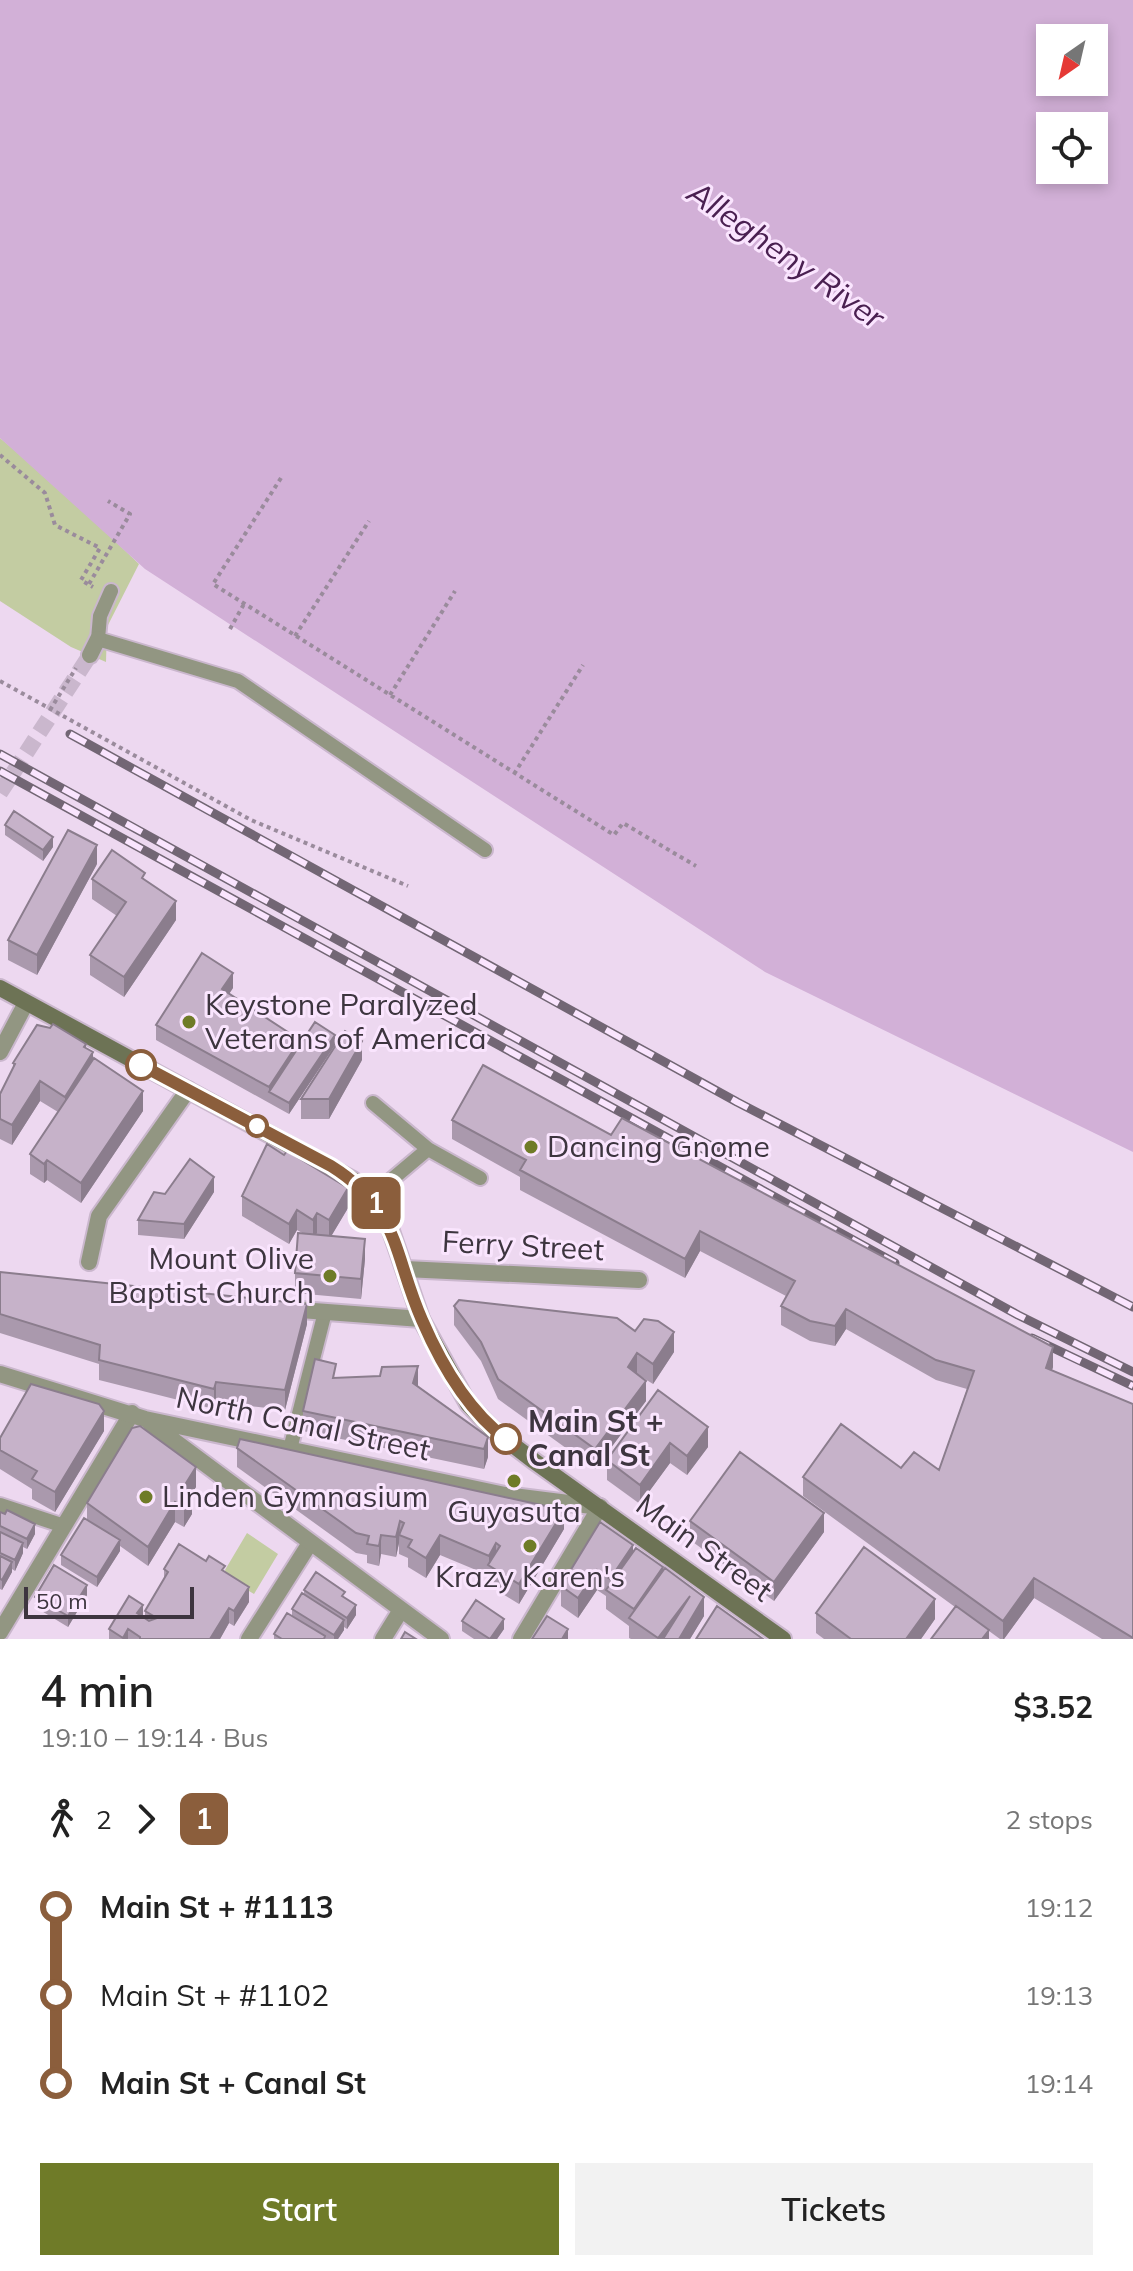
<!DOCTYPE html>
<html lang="en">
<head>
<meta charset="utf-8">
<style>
	:root { --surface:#fff; --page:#f2f2f2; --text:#222; --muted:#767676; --accent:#6f7b28 }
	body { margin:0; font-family:Mulish,sans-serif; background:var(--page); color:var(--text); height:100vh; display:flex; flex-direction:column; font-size:30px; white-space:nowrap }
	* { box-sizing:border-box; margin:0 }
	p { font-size:26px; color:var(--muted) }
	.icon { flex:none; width:44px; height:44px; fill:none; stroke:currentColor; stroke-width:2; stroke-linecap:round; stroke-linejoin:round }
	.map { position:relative; height:1639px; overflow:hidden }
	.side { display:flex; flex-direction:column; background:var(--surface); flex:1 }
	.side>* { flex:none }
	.badge { padding:0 16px; border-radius:12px; font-size:28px; line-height:52px }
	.needle { width:52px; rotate:214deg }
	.fabs { position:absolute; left:1036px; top:24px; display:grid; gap:16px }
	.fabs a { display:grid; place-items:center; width:72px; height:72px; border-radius:0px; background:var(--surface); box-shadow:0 4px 12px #0003; font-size:40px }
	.scale { position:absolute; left:24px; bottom:20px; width:170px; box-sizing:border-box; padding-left:8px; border:4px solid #3d353f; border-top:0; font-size:22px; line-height:28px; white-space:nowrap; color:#3d353f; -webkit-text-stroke:6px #fae5fe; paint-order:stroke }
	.map>.badge { position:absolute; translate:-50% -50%; box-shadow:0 0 0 4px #fff }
	.legs { display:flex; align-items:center; gap:12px; height:88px; padding:0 40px; font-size:26px }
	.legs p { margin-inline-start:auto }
	.summary { display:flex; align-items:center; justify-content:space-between; height:136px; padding:0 40px }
	h1 { font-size:44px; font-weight:600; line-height:60px }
	.primary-button { display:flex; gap:16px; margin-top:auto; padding:16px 40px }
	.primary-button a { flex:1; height:92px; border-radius:0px; background:var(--accent); color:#fff; font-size:32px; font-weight:600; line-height:92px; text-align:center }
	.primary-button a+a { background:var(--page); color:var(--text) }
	ul { padding:0 40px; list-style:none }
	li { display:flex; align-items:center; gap:28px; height:88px; font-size:30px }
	li i { display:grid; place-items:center; width:12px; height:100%; margin:0 10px; background:currentColor }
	li i::after { content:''; width:20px; height:20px; margin:-10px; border:6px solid; border-radius:50%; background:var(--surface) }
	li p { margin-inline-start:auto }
	li:first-child i { background:linear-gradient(#0000 50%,currentColor 0) }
	li:last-child i { background:linear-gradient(currentColor 50%,#0000 0) }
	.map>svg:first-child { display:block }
	.green { fill:#c3cca2 }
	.water { fill:#d2b0d7; fill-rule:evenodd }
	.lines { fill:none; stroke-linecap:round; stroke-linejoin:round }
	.minor-tunnel { stroke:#cab7cd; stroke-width:16; stroke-dasharray:16 8; stroke-linecap:butt }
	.service-casing { stroke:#cab7cd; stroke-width:18 }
	.minor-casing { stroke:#cab7cd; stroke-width:20 }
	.tertiary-casing { stroke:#cab7cd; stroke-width:20 }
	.secondary-casing { stroke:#cab7cd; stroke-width:20 }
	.path { stroke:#9a8b9c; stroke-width:4; stroke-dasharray:4 4; stroke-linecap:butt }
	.service { stroke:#929682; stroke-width:14 }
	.minor { stroke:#929682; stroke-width:16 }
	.tertiary { stroke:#929682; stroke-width:16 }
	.secondary { stroke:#6d7355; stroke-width:16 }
	.rail-casing { stroke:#726674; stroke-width:9 }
	.rail { stroke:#fae5fe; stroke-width:6; stroke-dasharray:18; stroke-linecap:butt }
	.wall { fill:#aa99ad }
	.shaded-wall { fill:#8b7d8d }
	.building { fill:#c6b2c9; stroke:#8b7d8d; stroke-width:2 }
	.line-1-casing { stroke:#fff; stroke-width:18 }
	.line-1 { stroke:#8b5e3c; stroke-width:12 }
	.poi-dot { fill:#6f7b28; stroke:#fae5fe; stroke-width:3 }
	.stop-1-dot { fill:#fff; stroke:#8b5e3c; stroke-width:4 }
	.labels { text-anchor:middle; stroke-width:6; stroke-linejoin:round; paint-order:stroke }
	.poi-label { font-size:30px; fill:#3d353f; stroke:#fae5fe; text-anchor:start }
	.street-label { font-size:30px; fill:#3d353f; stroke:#fae5fe }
	.stop-label { font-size:30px; font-weight:bold; fill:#3d353f; stroke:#fae5fe; text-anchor:start }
	.water-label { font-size:32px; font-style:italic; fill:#4a2051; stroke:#fae5fe }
</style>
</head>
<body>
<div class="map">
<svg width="1133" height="1639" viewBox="0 0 1133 1639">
	<rect width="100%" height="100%" fill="#edd8f0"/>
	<path class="green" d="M0,438l62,52 77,74 -32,63 -1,35 -35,-15 -71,-46z
		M247,1533l31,21 -24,40 -27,-16 -2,-8z"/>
	<path class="water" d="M0,0h1133v1152l-368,-180 -620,-403 -145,-131zM1050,38h44v44h-44zM1050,126h44v44h-44z"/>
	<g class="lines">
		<path class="minor-tunnel" d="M0,793l90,-138"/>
		<g class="service-casing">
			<path id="service" d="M111,591l-11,25 -2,23 140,42 247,169
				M373,1103l55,46
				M371,1197l57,-48 52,29
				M290,1449l35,-137
				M0,1505l64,21"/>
		</g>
		<g class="minor-casing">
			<path id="minor" d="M90,655l8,-16
				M0,1052l26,-49
				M89,1262l10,-46 89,-126
				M405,1269l234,11
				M287,1309l134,10
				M0,1632l132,-219
				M249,1639l61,-96
				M383,1639l18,-29
				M521,1639l79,-132"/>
		</g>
		<g class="tertiary-casing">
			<path id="tertiary" d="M0,1374l145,45 360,76 95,12
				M150,1423l291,216"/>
		</g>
		<g class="secondary-casing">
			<path id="secondary" d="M0,988l353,192 23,22 14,26 31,91 47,85 25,26 41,31 249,178"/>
		</g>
		<path class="path" d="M0,455l45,38 10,32 45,23 -19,32 12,7
			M281,478l-68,106 401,251 9,-12 73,43
			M89,584l41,-70 -22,-13
			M230,629l14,-25
			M295,636l74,-115
			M0,681l251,139 157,66
			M390,695l65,-104
			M50,710l26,-42
			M514,774l69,-109"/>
		<use href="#service" class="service"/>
		<use href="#minor" class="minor"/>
		<use href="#tertiary" class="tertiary"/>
		<use href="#secondary" class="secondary"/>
		<g class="rail-casing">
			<path id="rail" d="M70,734l667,368 396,205
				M0,754l1018,561 115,57
				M0,771l895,492
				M1032,1338l101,48"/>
		</g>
		<use href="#rail" class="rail"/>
	</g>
	<path class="wall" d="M5,825l48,22 -10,14 -38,-26z
		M97,864l-60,111 -29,-15v-20z
		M92,879l53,1 31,40 -52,77 -34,-22v-20l27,-39 -25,-17z
		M233,988l-4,6 71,50 35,1 -46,69 -133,-74v-15z
		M86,1048l7,12 50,51 -62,92 -34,-23 -3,3 -14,-9v-20l28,-42 -18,-11 -28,44 -12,-6v-45l13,-25v-6z
		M362,1060l-33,59h-28v-20z
		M452,1120l159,15 442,232 -1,3 81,34v235h-31l-68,-41 -30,41h-4l-11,-8v8l-34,-32 -152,-111v-19l98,-9 38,2 28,-81 -31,-9 -90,-51 -11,17 -25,-5 -29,-16v-19l5,-10 -86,-45 -15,27 -165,-88v-13l-68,-38z
		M214,1192l-30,47 -46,-4v-15l27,-26z
		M242,1196l106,12 -17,28 34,23 -4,40 -66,-6v-20l9,-39 -7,-4 -8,14 -47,-28z
		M0,1272l307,52 -22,86 -69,-8 -2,7 -115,-29v-16l-99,-31v2z
		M454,1306l181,25 39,21 -21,32 -16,-10 9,27 -51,68 -97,-70 -17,-38 -27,-36z
		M336,1378l82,9 70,50v20l-4,12 -181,-38v-20z
		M708,1427v20l-21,28 -17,-12 -30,41 -33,-24v-20z
		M104,1431l-49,81 -23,-13v-10l-32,-20v-31z
		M237,1448l327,81 -45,75 -31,-19v-10l-48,-20 -14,23 -18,-11v-9l-9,-4v-11l-3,14 -15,-3 -2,12 -12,-3v-8l-11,-2 -119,-86z
		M196,1487l-5,7 1,20 -8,13 -9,-5 -27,44 -28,-20v5l-23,36 -36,-22v-10l26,-35v-17z
		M0,1512l35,22 -8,15 -4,-2v6l-8,18 -3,-2v3l-10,18 -2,-1z
		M690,1521l134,11 -50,69 -84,-61z
		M633,1551l30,19 41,46 -14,23h-59l-2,-1v-12l-23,-17v-13l-9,-6 -19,28 -17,-12v-20z
		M164,1569l61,3 24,30 -15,24 -5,-3 -9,16h-111v-10l34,-13 2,2v-7l19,-31z
		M304,1590l41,8 11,17 -9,14 -3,-2v3l-6,9h-64v-5l18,-18v-7l12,-15z
		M87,1595l-19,32 -33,-20v-10z
		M816,1613l119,6 -14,20h-97l-8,-6z
		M462,1621l42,8 -7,10h-23l-12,-8z"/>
	<path class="shaded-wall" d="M53,837v10l-10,14v-11z
		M97,845v19l-60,111v-20z
		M176,901v19l-52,77v-20z
		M233,973v15l-11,16v-15z
		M335,1035v10l-46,69v-11z
		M300,1040v15l-31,37v-5z
		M362,1041v19l-33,59v-20z
		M86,1044v19l7,-11v20l-28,44v-19z
		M40,1081v20l-28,44v-20z
		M143,1091v20l-62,92v-20z
		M47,1160v20l-3,3v-19z
		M214,1177v15l-30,47v-15z
		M348,1188v20l-19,32v-20z
		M297,1210v20l-8,14v-20z
		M317,1213v20l-4,6v-19z
		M700,1231v20l-15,27v-19z
		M365,1239v20l-4,40v-20z
		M307,1304v20l-22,86v-20z
		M846,1309v20l-11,17v-20z
		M674,1332v20l-21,32v-20z
		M1053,1347v20l-7,21v-20z
		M637,1353v20l-9,13v-19z
		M418,1366v20l-5,17v-20z
		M646,1381v20l-51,68v-20z
		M216,1382v20l-2,7v-20z
		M104,1411v20l-49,81v-20z
		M708,1427v20l-21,28v-19z
		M488,1437v20l-4,12v-20z
		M670,1443v20l-30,41v-19z
		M196,1467v20l-13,21v-20z
		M192,1494v20l-8,13v-19z
		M175,1502v20l-27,44v-19z
		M564,1510v19l-45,75v-20z
		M824,1513v19l-50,69v-19z
		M400,1521l-1,22 -3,14v-20z
		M35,1524v10l-8,15v-10z
		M381,1535v19l-2,12v-20z
		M440,1535v20l-14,23v-20z
		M120,1540v11l-23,36v-10z
		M23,1543v10l-8,18v-11z
		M496,1543v20l-7,3v-10z
		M633,1545v19l-23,28v-13z
		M12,1562v10l-10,18v-10z
		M663,1567v20l-29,34v-12z
		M597,1570v20l-19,28v-20z
		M1034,1578v20l-30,41h-1v-18z
		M87,1585v10l-19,32v-11z
		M249,1587v15l-15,24v-15z
		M690,1596l-18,43h-14v-1z
		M704,1597v19l-14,23h-11z
		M935,1599v20l-14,20h-15z
		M143,1605v15l-6,-7z
		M356,1605v10l-9,14v-11z
		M229,1608v15l-9,16h-10z
		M504,1619v10l-7,10h-7z
		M344,1620v10l-6,9h-4v-4z
		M128,1629v10h-5v-1z
		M568,1629v10h-6z
		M989,1630v9h-7z"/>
	<path class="building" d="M14,811l39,26 -10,13 -38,-25z
		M68,830l29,15 -60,110 -29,-15z
		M112,850l33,23 -3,5 34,23 -52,76 -34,-22 36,-53 -34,-23z
		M202,953l31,20 -11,16 78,51 -31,47 -113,-62z
		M315,1022l20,13 -46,68 -20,-11z
		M53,1024l33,20 -2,3 9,5 -28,45 -25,-16 -28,44 -12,-6v-25l15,-30 -2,-1 24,-38 13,3z
		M345,1031l17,10 -33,58h-28z
		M94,1058l49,33 -62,92 -34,-23 -3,4 -14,-10z
		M483,1065l128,70 11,-17 431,229 -7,21 87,36v234l-99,-60 -31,43 -200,-144 38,-53 60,44 13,-16 25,18 35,-99 -38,-11 -90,-51 -11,17 -25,-5 -29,-15 14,-25 -95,-50 -15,28 -165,-89 6,-10 -74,-40z
		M267,1144l17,11 3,-4 61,37 -19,32 -12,-7 -4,7 -16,-10 -8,14 -47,-28z
		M190,1159l24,18 -30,47 -46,-4 16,-28 11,2z
		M298,1233l67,6 -4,40 -66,-6z
		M0,1272l307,32 -22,86 -69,-8 -2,7 -115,-29 1,-15 -100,-31v1z
		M459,1300l158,18 18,13 9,-12 14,2 16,11 -21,32 -16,-11 -9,14 18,14 -51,68 -97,-70 -17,-37 -27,-36z
		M315,1359l21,5 -3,14 47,-2 2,-9 36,-1 -5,17 75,54 -4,12 -181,-38z
		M31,1384l68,20 5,7 -49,81 -23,-13 5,-8 -37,-21v-12z
		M658,1390l50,37 -21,29 -17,-13 -30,42 -33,-25z
		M140,1426l56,41 -13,21 9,6 -8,14 -9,-6 -27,45 -61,-44 45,-75z
		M240,1439l324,71 -45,74 -31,-19 12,-19 -4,-3 -7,13 -49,-21 -14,23 -18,-11 4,-7 -13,-5 5,-12 -4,-2 -4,16 -15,-2 -2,11 -12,-2 2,-8 -13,-3 -119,-85z
		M740,1452l84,61 -50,69 -84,-61z
		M7,1510l28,14 -8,15 -27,-13v-14l5,2z
		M84,1518l36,22 -23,37 -36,-22z
		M600,1522l33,23 -23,34 -13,-9 -19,28 -17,-12z
		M0,1532l23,11 -8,17 -15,-7z
		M179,1544l27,17 3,-5 16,10 -3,4 27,17 -15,24 -5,-3 -19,31h-70v-2l-12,-8 -5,9 -14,-9 20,-33 14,9 -6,8 12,8 8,-3 -12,-7 23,-39 -4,-3z
		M864,1547l71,52 -29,40h-55l-35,-26z
		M636,1548l27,19 -29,42 -28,-19z
		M0,1556l12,6 -10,18 -2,-1z
		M54,1565l33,20 -19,31 -33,-19z
		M665,1568l39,29 -25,42h-16l27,-43 -32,42 -29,-20z
		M316,1572l29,20 -3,4 14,9 -9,13 -43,-28z
		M302,1593l42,27 -10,15 -42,-26z
		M476,1600l28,19 -14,20 -28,-18z
		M717,1606l46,33h-67z
		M956,1606l33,24 -7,9h-51z
		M287,1613l38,23 -1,3h-42l-8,-5z
		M547,1616l21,13 -6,10h-30z
		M405,1632l11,7h-15z"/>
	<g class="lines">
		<g class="line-1-casing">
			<path id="line-1" d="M141,1065l190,101c69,43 62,88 91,154 19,44 45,90 84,119"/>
		</g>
		<use href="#line-1" class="line-1"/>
	</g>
	<g class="poi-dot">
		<circle cx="189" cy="1022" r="8"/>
		<circle cx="531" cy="1147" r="8"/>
		<circle cx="330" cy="1276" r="8"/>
		<circle cx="514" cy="1481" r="8"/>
		<circle cx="146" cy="1497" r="8"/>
		<circle cx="530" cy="1546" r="8"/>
	</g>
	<g class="stop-1-dot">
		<circle cx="141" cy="1065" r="14"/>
		<circle cx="257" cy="1126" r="10"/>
		<circle cx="506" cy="1439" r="14"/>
	</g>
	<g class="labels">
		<g class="poi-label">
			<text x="205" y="1015">Keystone Paralyzed<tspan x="205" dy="34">Veterans of America</tspan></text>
			<text x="547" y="1157">Dancing Gnome</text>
			<text x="314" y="1269" text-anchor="end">Mount Olive<tspan x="314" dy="34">Baptist Church</tspan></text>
			<text x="162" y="1507">Linden Gymnasium</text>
			<text x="514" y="1522" text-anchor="middle">Guyasuta</text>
			<text x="530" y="1587" text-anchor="middle">Krazy Karen's</text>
		</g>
		<g class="street-label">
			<text transform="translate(523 1246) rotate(3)" y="10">Ferry Street</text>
			<text transform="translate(303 1424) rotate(12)" y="10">North Canal Street</text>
			<text transform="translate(704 1548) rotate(36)" y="10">Main Street</text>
		</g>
		<g class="stop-label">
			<text x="528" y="1432">Main St +<tspan x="528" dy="34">Canal St</tspan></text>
		</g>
		<g class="water-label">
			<text transform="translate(786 255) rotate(35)" y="11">Allegheny River</text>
		</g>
	</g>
</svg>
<div class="fabs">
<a><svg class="needle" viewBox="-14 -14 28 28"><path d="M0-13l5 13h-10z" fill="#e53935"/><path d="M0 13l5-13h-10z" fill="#767676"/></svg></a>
<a><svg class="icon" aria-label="locate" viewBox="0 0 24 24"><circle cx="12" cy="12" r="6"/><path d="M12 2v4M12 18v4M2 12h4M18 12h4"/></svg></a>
</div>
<div class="scale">50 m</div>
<b class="badge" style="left:376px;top:1203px;background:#8b5e3c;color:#fff">1</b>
</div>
<section class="side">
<div class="summary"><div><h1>4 min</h1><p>19:10 – 19:14 · Bus</p></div><b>$3.52</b></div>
<div class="legs"><svg class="icon" aria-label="walk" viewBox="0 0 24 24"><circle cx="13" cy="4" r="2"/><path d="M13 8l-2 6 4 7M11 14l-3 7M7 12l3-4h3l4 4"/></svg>2<svg class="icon" aria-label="forward" viewBox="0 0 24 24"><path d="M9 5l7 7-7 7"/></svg><b class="badge" style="background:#8b5e3c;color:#fff">1</b><p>2 stops</p></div>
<ul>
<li><i style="color:#8b5e3c"></i><b>Main St + #1113</b><p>19:12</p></li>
<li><i style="color:#8b5e3c"></i><span>Main St + #1102</span><p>19:13</p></li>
<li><i style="color:#8b5e3c"></i><b>Main St + Canal St</b><p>19:14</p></li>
</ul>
<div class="primary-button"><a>Start</a><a>Tickets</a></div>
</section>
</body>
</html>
